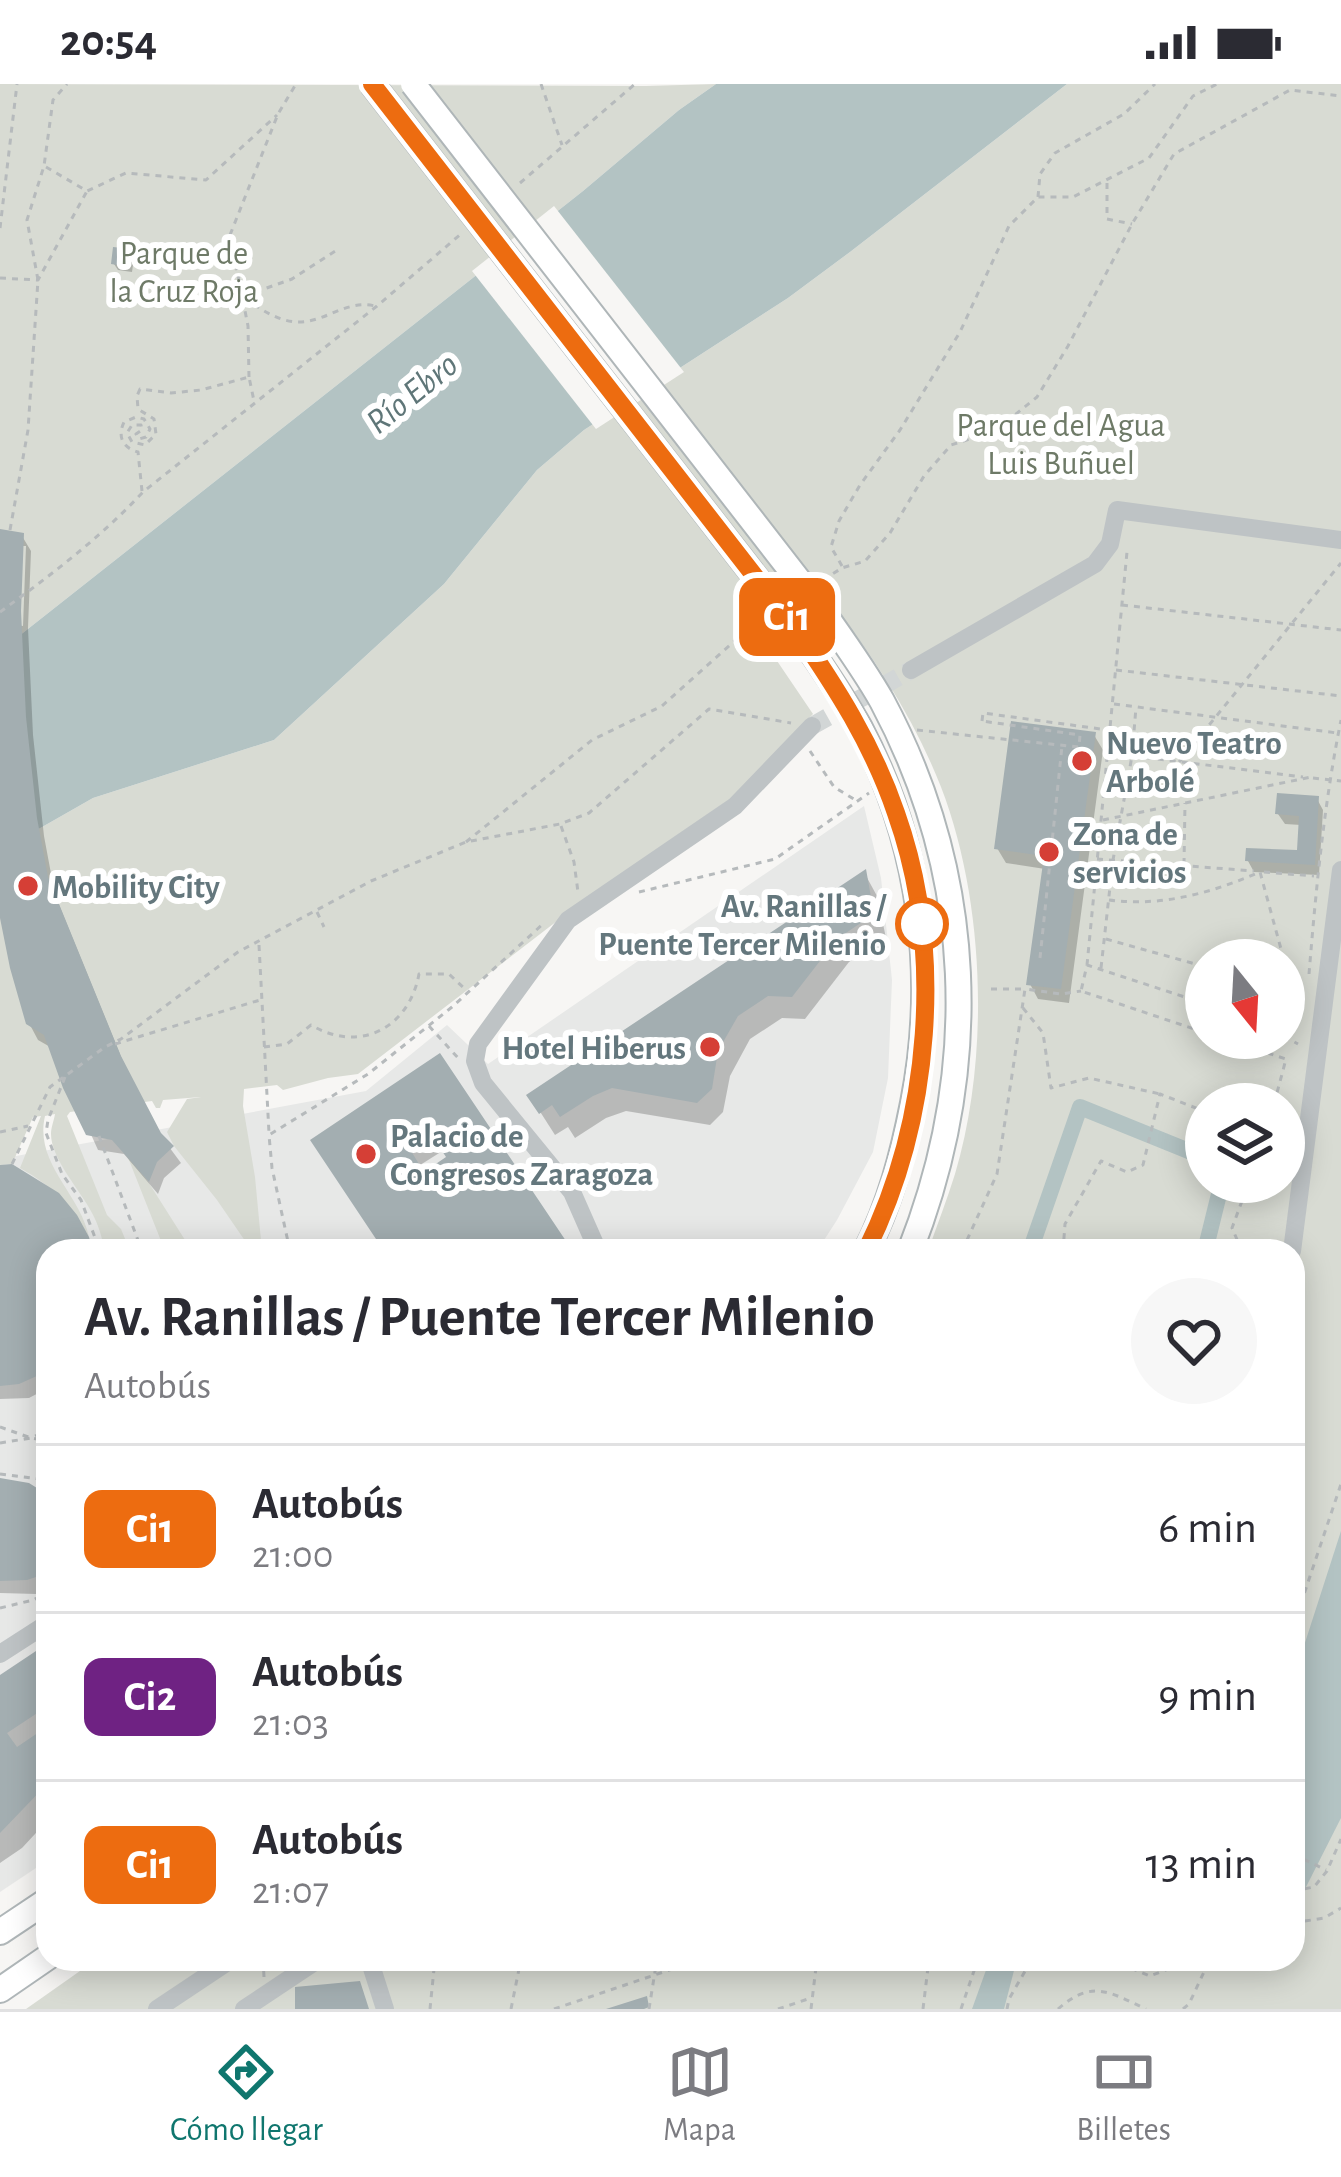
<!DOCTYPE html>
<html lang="es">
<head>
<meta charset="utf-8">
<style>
	:root { --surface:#fff; --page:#f7f7f7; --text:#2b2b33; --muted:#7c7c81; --line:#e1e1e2; --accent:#0f766e }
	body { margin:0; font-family:"Alegreya Sans",sans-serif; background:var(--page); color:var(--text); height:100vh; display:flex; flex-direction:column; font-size:45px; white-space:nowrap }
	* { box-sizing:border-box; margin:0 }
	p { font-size:39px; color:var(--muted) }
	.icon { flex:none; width:66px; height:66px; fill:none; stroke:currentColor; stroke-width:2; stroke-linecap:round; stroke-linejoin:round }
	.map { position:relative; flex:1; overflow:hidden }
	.drawer { position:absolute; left:36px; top:1155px; width:1269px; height:732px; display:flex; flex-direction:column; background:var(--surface); border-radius:36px; box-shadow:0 6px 30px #0003 }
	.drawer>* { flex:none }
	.badge { padding:0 24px; border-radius:18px; font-size:42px; line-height:78px }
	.needle { width:78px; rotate:162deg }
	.controls { position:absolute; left:1185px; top:855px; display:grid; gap:24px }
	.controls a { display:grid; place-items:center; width:120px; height:120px; border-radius:50%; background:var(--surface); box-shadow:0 6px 30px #0003; font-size:60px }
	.map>.badge { position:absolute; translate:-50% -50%; box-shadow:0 0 0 6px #fff }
	.round { display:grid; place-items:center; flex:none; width:126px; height:126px; border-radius:63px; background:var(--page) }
	.headline { display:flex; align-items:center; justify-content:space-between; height:204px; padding:0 48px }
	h1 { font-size:57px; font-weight:700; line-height:90px }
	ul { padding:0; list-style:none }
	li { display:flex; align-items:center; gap:36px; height:168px; padding:0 48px; border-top:3px solid var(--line) }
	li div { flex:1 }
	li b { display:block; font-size:45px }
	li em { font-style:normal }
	li .badge { min-width:132px; font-weight:700; text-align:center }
	.status { display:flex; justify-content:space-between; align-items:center; height:84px; padding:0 60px; background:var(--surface); direction:ltr }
	.status svg { height:33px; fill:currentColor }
	.tabs { display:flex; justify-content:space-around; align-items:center; height:168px; border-top:3px solid var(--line); background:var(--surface); font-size:33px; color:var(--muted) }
	.tabs a { display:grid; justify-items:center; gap:6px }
	.tabs .active { color:var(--accent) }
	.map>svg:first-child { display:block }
	.built { fill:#e7e8e7 }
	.green { fill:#d8dbd3; fill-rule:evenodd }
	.water { fill:#b3c3c3 }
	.pier { fill:#f7f6f4 }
	.shadow { fill:#0003; fill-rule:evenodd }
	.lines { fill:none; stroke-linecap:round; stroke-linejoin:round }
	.canal { stroke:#b3c3c3; stroke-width:16 }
	.building { fill:#a3aeb1; fill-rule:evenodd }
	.minor-tunnel { stroke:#d2d6d6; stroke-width:18; stroke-dasharray:18 9; stroke-linecap:butt }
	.major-casing { stroke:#afb6b8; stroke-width:28 }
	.path { stroke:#b6babc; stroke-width:3; stroke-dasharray:6 6; stroke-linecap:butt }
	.minor { stroke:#bec3c5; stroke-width:18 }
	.major { stroke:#fff; stroke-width:24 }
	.major-bridge-casing { stroke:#afb6b8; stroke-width:28; stroke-linecap:butt }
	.major-bridge { stroke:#fff; stroke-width:24 }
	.line-casing { stroke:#fff; stroke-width:27 }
	.line { stroke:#ed6c10; stroke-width:18 }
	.poi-dot { fill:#d53f36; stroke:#fff; stroke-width:4.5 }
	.stop-dot { fill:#fff; stroke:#ed6c10; stroke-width:6 }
	.labels { text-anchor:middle; stroke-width:12; stroke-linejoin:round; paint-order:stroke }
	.park-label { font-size:33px; fill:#6e7a67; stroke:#fff }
	.poi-label { font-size:33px; font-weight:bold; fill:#64777d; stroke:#fff; text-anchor:start }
	.stop-label { font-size:33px; font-weight:bold; fill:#64777d; stroke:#fff; text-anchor:end }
	.water-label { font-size:36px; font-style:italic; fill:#5f7678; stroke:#fff }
</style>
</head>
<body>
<div class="status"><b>20:54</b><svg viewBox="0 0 49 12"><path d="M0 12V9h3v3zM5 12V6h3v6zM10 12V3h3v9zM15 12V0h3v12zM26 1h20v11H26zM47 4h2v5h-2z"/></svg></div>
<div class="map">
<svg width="1341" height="1925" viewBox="0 0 1341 1925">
	<rect width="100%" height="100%" fill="#f7f6f4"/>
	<path class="built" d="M864,722l17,72 11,102 -4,98 -15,74 -36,68 -20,31h-769v609l-48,32v-733l366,-68 81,-66 41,39z"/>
	<path class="green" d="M0,0l646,2 70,-2 -37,26 -96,81 -583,460z
		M1067,0h274v1925h-1315l71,-50h1196v-708h-365c9,-26 19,-51 27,-77 35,-117 30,-273 -14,-387 -26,-66 -63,-124 -106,-180l-64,45 42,62 -80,83 -137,94 -238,183 -30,4 -45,12 -6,-5 -33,4 -1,17 12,71 7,74h-10l-35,-51 -43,-54 -7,-14 20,-33 14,-2 -38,3 -3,8h-4l-4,-7 -82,11 -3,4 40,99 14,14 9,22h-25c-3,-13 -6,-25 -13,-38 -11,-22 -41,-54 -41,-79 0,-7 3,-13 4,-20l-10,2c-11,48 35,77 44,121 -18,-32 -37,-51 -69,-69l21,-52 -8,1 -21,47 -12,1v-314l93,-53 181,-58 170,-156 93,-114 47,-40 204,-132 62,-46zM1206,876h78v78h-78zM1206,1020h78v78h-78z
		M127,1071l20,25 45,71h-27z"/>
	<path class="water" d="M716,0h351l-217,168 -62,46 -204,132 -47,40 -93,114 -170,156 -181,58 -93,53v-200l583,-460 96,-81z
		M1341,1447v287l-35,69 -13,2v-209z
		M990,1875h27l-13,50h-32z"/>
	<path class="pier" d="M554,122l130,166 -88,57 -124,-158z"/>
	<path class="shadow" d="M130,168l4,6 -2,14 -14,-2 -4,-6z
		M0,448l22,4 9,15 -3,77 5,107 11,101 11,59 73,179 33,62 20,27 -17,15 -6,16 -34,-40 -26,-4 -46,-102 -14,-8 -9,-17 -29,-129zM20,462h6l-3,80 -6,-1z
		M1094,651l9,15 -34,253 -31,-4 -8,-15 15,-115 -39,-6 -9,-15z
		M1317,715l6,11 -4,65 -65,-3 -6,-11 52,-8 1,-28 -16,-1 -7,-10z
		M865,790l12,22 9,42 -37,24 -44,57 -23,-1 -32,21 -20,37 -7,36 -13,13 -84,-14 -20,7 -31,20 -7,-11 -13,8 -25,-39z
		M439,973l124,185 5,9h-182l-64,-95zM444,1066l6,8 -27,18 -6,-9z
		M0,1084l74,49 20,34h-46v137l-19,10 -29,1z
		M0,1397l48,18v91l-12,4 -36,-1z
		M48,1562v174l-26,28 -22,15v-185z"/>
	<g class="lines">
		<path class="canal" d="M1030,1167l50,-144 126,51
			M1205,1167l17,-69"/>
	</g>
	<path class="building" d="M113,163l19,2 -2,18 -19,-3z
		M0,445l24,4 -3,78 5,106 11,101 11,59 73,179 40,77 13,13 -17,16 -8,20 -37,-42 -26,-5 -23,-47 -19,-53 -18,-11 -16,-56 -10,-50z
		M1011,637l85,11 -35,257 -35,-4 18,-129 -50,-7z
		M1277,709l42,3 -4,69 -70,-4 1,-13 51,2 2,-34 -24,-2z
		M866,785l8,45 -37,25 -45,58 -24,-1 -30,20 -20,35 -6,38 -15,14 -85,-15 -19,8 -33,21 -8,-12 -13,9 -13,-19z
		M440,969l126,188 -16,10h-166l-74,-111zM433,1053l13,20 -22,15 -13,-21z
		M12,1080l47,29 18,22 12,22 4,14h-45v120l-29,13 -19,2v-221z
		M0,1394l29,5 19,12v73l-9,8 -12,4 -27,1z
		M48,1559v63l-41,27 10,14 31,-21v57l-48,50v-158z
		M360,1897l9,28h-74v-22z
		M647,1912l2,11 -5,2h-38z"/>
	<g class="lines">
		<path class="minor-tunnel" d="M812,642l99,-56"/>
		<g class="major-casing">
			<path id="major" d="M821,525c21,30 43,60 61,92 93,174 100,367 28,550
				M795,544c23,33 46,65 65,100 61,116 78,248 53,375 -10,51 -23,101 -47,148
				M0,1848l48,-32
				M0,1906l48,-33"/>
		</g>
		<path class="path" d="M541,0l21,61
			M46,83l41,24 39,-18 80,7 71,-65
			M520,99l115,-99
			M1107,99v36l25,5
			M1038,113l2,-23 15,-21 69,-39 31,-30
			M0,144l17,-144
			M0,194l38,2 49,-89
			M244,212l48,-17 45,-29
			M244,214c17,11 34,24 55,24 27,0 48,-23 76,-16
			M249,293l-1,-51 -18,-91 48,-121 18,-30
			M142,407l-4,-39c-15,-4 -21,-15 -14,-30l12,-5 8,2 6,10 -4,8 -7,2 -3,-5 6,-4 -1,-5h-9l-5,8 5,9 13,3 11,-11 -2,-15 -16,-10 -1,-13 3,-7 31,4 30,-3 48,-13 5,24
			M10,446l18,-100 10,-150 -11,-60 17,-54 9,-66 14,-16
			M842,482l-11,-19 8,-26 21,-36 40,-55 60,-98 49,-106 29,-29h35l76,-39 44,-62 24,-12
			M823,496l19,-12 23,-7 25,-28 34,-57 27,-31 44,-14 42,-34 31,-51 64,-122 42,-70 116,-64 51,6
			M1122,521l219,25
			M0,528c51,-37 100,-74 143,-120l234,-186 85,-73
			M1116,586l225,26
			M1114,620l223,29
			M982,637l1,-8 125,17
			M917,646l162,17 1,-12 -98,-14
			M810,667l24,36 23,14
			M1134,672l169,21
			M1179,678l162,-199
			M1313,694l28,3
			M1103,736l208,-43
			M561,742l13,36 4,30
			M466,758l126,-102 70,-34 97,-87
			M1097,775l157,12
			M1184,780l1,-61
			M1264,788l50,4
			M639,808l136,-33 94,-66
			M1109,816c53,7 102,-7 151,-28l24,88
			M317,828l7,15
			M1106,855l100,28
			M259,861l10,188
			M1040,874l22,-212
			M1284,877l6,16 -6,7
			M1087,881l40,-413
			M1101,884l12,-108 19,-104 4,-49
			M1309,890c7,-85 15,-170 32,-254
			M991,905h32
			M1206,920l-119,-39 -6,26 125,42
			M1023,924l20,25 8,55 38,-10 71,16
			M429,942l30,33
			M1284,952l14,8
			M1222,954l64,21 -12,45
			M115,960l145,-44
			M264,963l23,-3 24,-19c49,29 98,3 108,-51h30l18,17
			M65,993l-17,43 -2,13 16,41 19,26 19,51
			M0,1048l28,-6
			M99,1052l43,115
			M12,1080l38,-77 55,-40 16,-8 117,-87 133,-71 95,-39 94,-18 29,-11 120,-104 82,14
			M290,1167l-18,-83 -3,-33 99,-61 84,-67 92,-84
			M962,1167l35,-77 28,-185 36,5 20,-3
			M1063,1167l2,-27 36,-63 26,11 16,-7 17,-71 46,18
			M1242,1167l-10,-23 17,-46
			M0,1343l31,11 17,3
			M0,1359l31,-5 17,-8
			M0,1390l48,6
			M0,1524l33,-8 15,-7
			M1293,1543l48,-143
			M1293,1770l33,16
			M1293,1807l21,-4 13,-16 14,-32
			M1293,1839l31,-5 17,-10
			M263,1875l1,18
			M1109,1875l41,17 26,-10 3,-7
			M69,1881l8,-6
			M430,1925l5,-50
			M511,1925l10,-50
			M554,1925l148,-50
			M649,1925l8,-50
			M778,1925l33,-11
			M811,1925l6,-50
			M923,1925l6,-50
			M961,1925l17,-50
			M1007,1925l2,-10 23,-40
			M1058,1925c34,-30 51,-17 88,0
			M1183,1925l6,-5 21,-45"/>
		<path class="minor" d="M911,586l184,-106 15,-20 7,-34 224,30
			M598,1167l-26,-59 -89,-109 -8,-22 3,-17 90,-124 167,-114 77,-80
			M1292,1167l49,-381
			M0,1570l48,-31
			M369,1875l16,50
			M157,1925l75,-50
			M244,1925l75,-50"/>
		<use href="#major" class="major"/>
		<g class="major-bridge-casing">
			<path id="major-bridge" d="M372,0l423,544
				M413,0l408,525"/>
		</g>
		<use href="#major-bridge" class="major-bridge"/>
	</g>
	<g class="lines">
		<g class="line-casing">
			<path id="line" d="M372,0l423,544c41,59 78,117 101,185 49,138 35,307 -30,438"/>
		</g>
		<use href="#line" class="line"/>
	</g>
	<g class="poi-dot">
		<circle cx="1082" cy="677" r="12"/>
		<circle cx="1049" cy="768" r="12"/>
		<circle cx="28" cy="802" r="12"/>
		<circle cx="710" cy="963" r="12"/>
		<circle cx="366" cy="1070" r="12"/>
	</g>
	<circle class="stop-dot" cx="922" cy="840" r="24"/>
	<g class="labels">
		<g class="park-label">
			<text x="184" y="180">Parque de<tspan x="184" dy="38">la Cruz Roja</tspan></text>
			<text x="1061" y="352">Parque del Agua<tspan x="1061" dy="38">Luis Buñuel</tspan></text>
		</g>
		<g class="poi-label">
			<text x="1106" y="670">Nuevo Teatro<tspan x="1106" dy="38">Arbolé</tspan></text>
			<text x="1073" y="761">Zona de<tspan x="1073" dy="38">servicios</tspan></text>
			<text x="52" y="814">Mobility City</text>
			<text x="686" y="975" text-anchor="end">Hotel Hiberus</text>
			<text x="390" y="1063">Palacio de<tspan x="390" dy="38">Congresos Zaragoza</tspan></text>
		</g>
		<g class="stop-label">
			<text x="886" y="833">Av. Ranillas /<tspan x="886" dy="38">Puente Tercer Milenio</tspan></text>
		</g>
		<g class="water-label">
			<text transform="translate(411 308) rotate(-39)" y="13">Río Ebro</text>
		</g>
	</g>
</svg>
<div class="controls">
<a><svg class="needle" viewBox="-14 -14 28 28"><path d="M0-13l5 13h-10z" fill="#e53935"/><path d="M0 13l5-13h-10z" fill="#7c7c81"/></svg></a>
<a><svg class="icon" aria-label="layers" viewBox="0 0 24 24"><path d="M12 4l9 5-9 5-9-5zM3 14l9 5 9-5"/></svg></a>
</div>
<b class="badge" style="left:787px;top:533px;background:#ed6c10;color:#fff">Ci1</b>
<section class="drawer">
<div class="headline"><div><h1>Av. Ranillas / Puente Tercer Milenio</h1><p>Autobús</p></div><a class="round"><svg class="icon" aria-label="heart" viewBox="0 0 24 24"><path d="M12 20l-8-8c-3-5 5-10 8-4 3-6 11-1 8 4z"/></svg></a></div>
<ul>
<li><span class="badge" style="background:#ed6c10;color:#fff">Ci1</span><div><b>Autobús</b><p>21:00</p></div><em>6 min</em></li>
<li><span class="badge" style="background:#6f2283;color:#fff">Ci2</span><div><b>Autobús</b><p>21:03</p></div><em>9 min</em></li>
<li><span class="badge" style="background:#ed6c10;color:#fff">Ci1</span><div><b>Autobús</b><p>21:07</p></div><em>13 min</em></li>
</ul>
</section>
</div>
<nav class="tabs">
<a class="active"><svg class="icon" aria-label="directions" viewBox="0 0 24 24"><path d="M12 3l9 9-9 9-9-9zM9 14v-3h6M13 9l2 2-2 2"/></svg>Cómo llegar</a>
<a><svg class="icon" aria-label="map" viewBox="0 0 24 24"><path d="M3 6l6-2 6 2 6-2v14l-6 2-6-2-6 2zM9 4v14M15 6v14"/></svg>Mapa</a>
<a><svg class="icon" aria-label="tickets" viewBox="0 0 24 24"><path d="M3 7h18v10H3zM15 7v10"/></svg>Billetes</a>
</nav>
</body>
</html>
